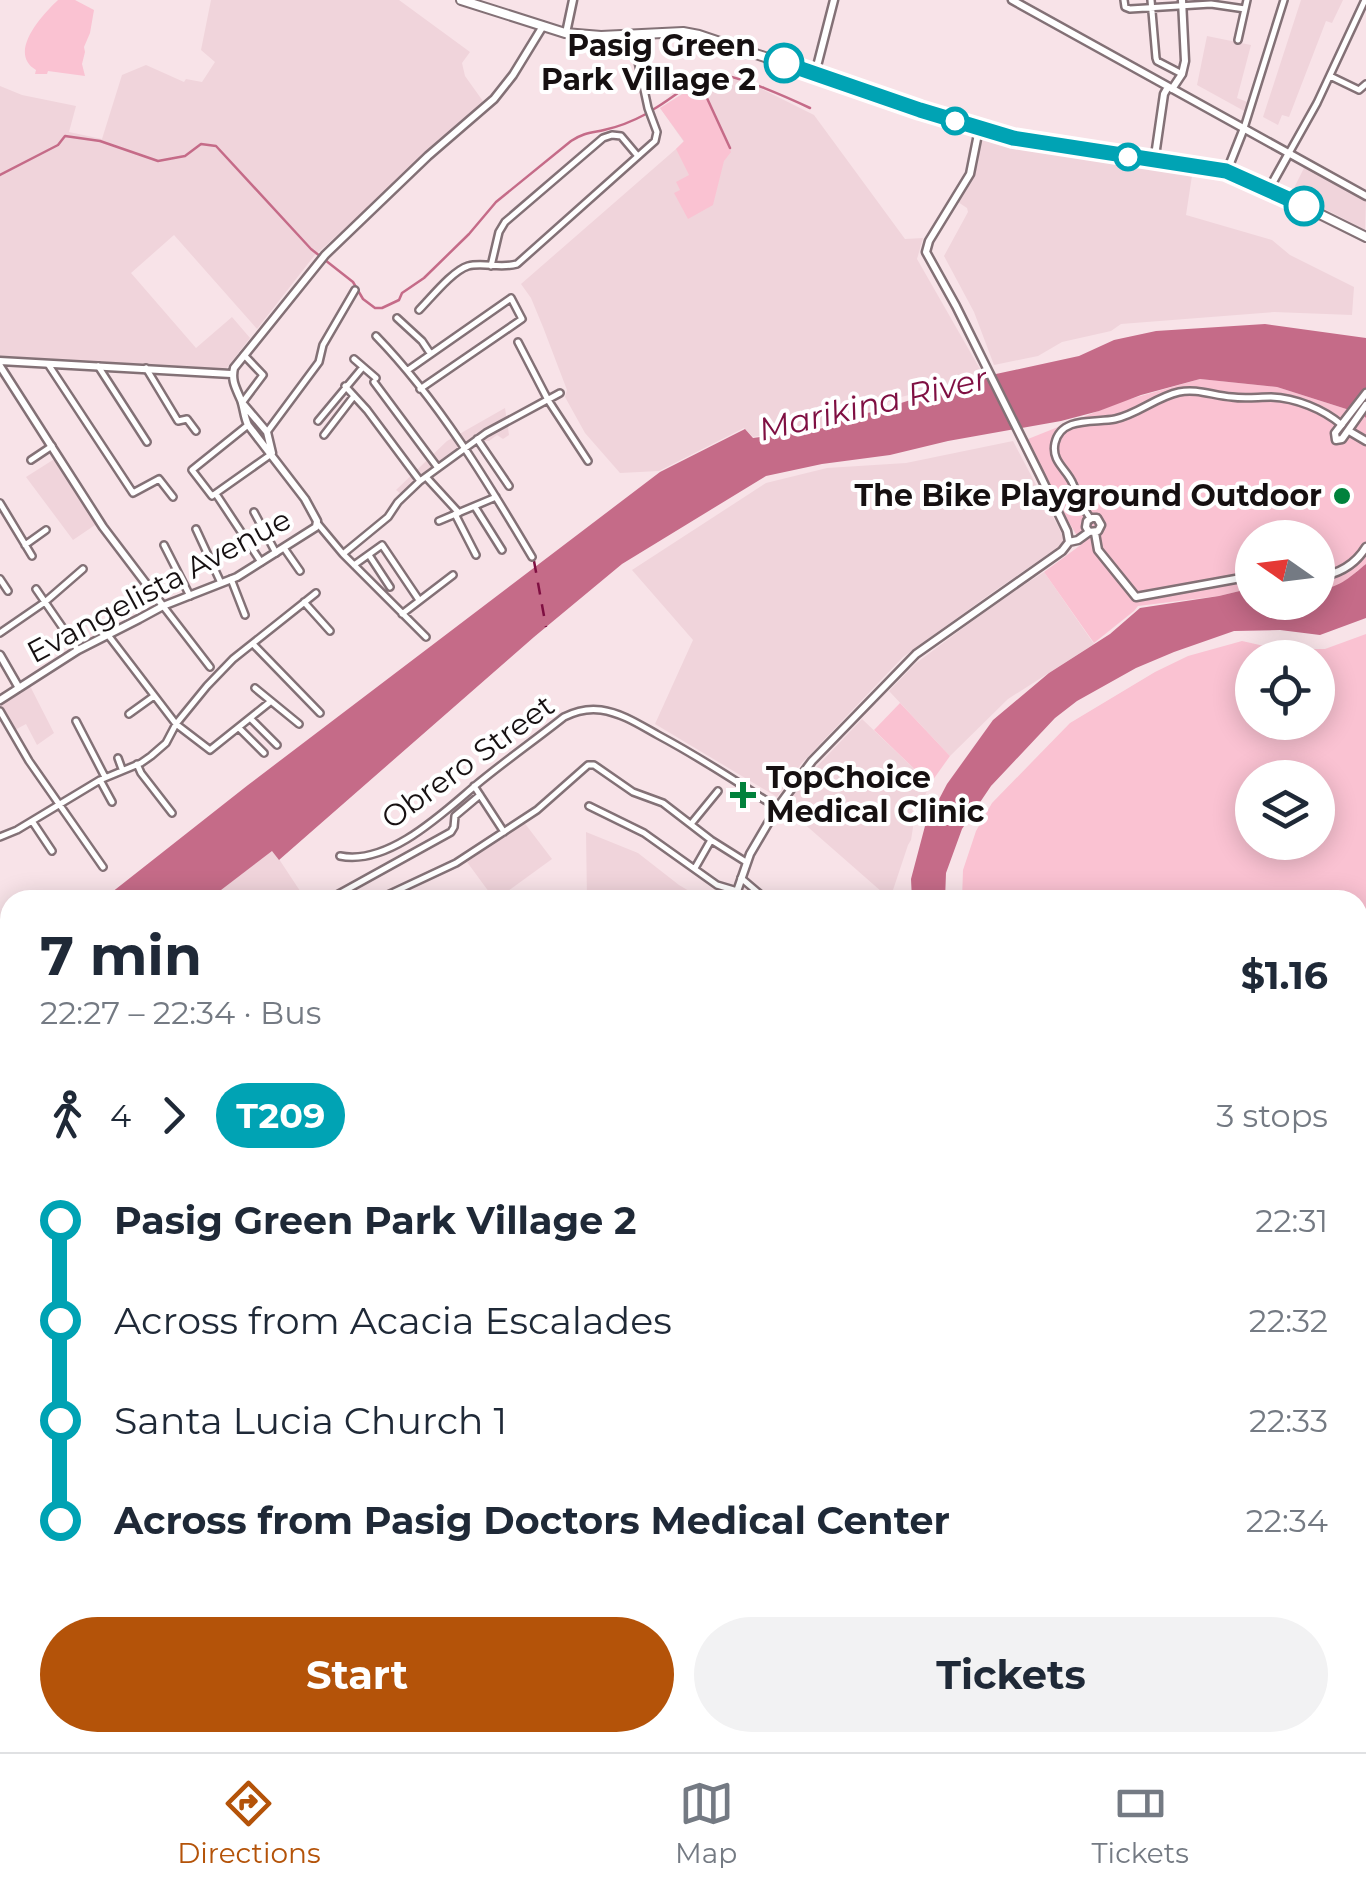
<!DOCTYPE html>
<html lang="en">
<head>
<meta charset="utf-8">
<style>
	:root { --surface:#fff; --page:#f2f2f3; --text:#1f2937; --muted:#747a83; --line:#e0e1e3; --accent:#b45309 }
	body { margin:0; font-family:Montserrat,sans-serif; background:var(--page); color:var(--text); height:100vh; display:flex; flex-direction:column; font-size:38px; white-space:nowrap }
	* { box-sizing:border-box; margin:0 }
	p { font-size:32px; color:var(--muted) }
	.icon { flex:none; width:55px; height:55px; fill:none; stroke:currentColor; stroke-width:2; stroke-linecap:round; stroke-linejoin:round }
	.map { position:relative; flex:1; overflow:hidden }
	.panel { position:absolute; left:0px; top:890px; width:1368px; height:862px; display:flex; flex-direction:column; background:var(--surface); border-radius:30px 30px 0 0; box-shadow:0 5px 25px #0003 }
	.panel>* { flex:none }
	.badge { padding:0 20px; border-radius:32px; font-size:35px; line-height:65px }
	.needle { width:65px; rotate:284deg }
	.buttons { position:absolute; left:1235px; top:520px; display:grid; gap:20px }
	.buttons a { display:grid; place-items:center; width:100px; height:100px; border-radius:50%; background:var(--surface); box-shadow:0 5px 25px #0003; font-size:50px }
	.map>.badge { position:absolute; translate:-50% -50%; box-shadow:0 0 0 5px #fff }
	.legs { display:flex; align-items:center; gap:15px; height:110px; padding:0 40px; font-size:32px }
	.legs p { margin-inline-start:auto }
	.overview { display:flex; align-items:center; justify-content:space-between; height:170px; padding:0 40px }
	h1 { font-size:55px; font-weight:700; line-height:75px }
	.button { display:flex; gap:20px; margin-top:auto; padding:20px 40px }
	.button a { flex:1; height:115px; border-radius:60px; background:var(--accent); color:#fff; font-size:40px; font-weight:700; line-height:115px; text-align:center }
	.button a+a { background:var(--page); color:var(--text) }
	ul { padding:0 40px; list-style:none }
	li { display:flex; align-items:center; gap:35px; height:100px; font-size:38px }
	li i { display:grid; place-items:center; width:15px; height:100%; margin:0 12px; background:currentColor }
	li i::after { content:''; width:25px; height:25px; margin:-12px; border:8px solid; border-radius:50%; background:var(--surface) }
	li p { margin-inline-start:auto }
	li:first-child i { background:linear-gradient(#0000 50%,currentColor 0) }
	li:last-child i { background:linear-gradient(currentColor 50%,#0000 0) }
	.menu { display:flex; justify-content:space-around; align-items:center; height:140px; border-top:2px solid var(--line); background:var(--surface); font-size:28px; color:var(--muted) }
	.menu a { display:grid; justify-items:center; gap:5px }
	.menu .current { color:var(--accent) }
	.map>svg:first-child { display:block }
	.built { fill:#f0d4db }
	.green { fill:#fac2d2; fill-rule:evenodd }
	.water { fill:#c56b88 }
	.lines { fill:none; stroke-linecap:round; stroke-linejoin:round }
	.stream { stroke:#c56b88; stroke-width:2.5 }
	.ferry { stroke:#7f0f42; stroke-width:2.5; stroke-dasharray:12 10; stroke-linecap:butt }
	.minor-casing { stroke:#837176; stroke-width:10 }
	.tertiary-casing { stroke:#837176; stroke-width:11 }
	.secondary-casing { stroke:#837176; stroke-width:12 }
	.primary-casing { stroke:#837176; stroke-width:14 }
	.minor { stroke:#fff; stroke-width:5 }
	.tertiary { stroke:#fff; stroke-width:6 }
	.secondary { stroke:#fff; stroke-width:8 }
	.primary { stroke:#fff; stroke-width:9 }
	.line-1-casing { stroke:#fff; stroke-width:22 }
	.line-1 { stroke:#00a3b4; stroke-width:15 }
	.stop-1-dot { fill:#fff; stroke:#00a3b4; stroke-width:5 }
	.poi-dot { fill:#01823c; stroke:#fff; stroke-width:4 }
	.labels { text-anchor:middle; stroke-width:8; stroke-linejoin:round; paint-order:stroke }
	.stop-label { font-size:30px; font-weight:bold; fill:#161011; stroke:#fff; text-anchor:end }
	.poi-label { font-size:30px; font-weight:bold; fill:#161011; stroke:#fff; text-anchor:end }
	.street-label { font-size:30px; fill:#161011; stroke:#fff }
	.water-label { font-size:32px; font-style:italic; fill:#7f0f42; stroke:#fff }
</style>
</head>
<body>
<div class="map">
<svg width="1366" height="1752" viewBox="0 0 1366 1752">
	<rect width="100%" height="100%" fill="#f8e3e8"/>
	<path class="built" d="M211,0h188l71,52 -8,11 3,13 20,28 -171,152 -57,73 -83,-94 -43,38 65,75 36,-31 18,21 -24,31 -226,-13v-270l22,9 54,11 -7,26 33,7 20,-64 24,-10 38,17 2,-3 16,3 13,-20 -14,-12z
		M1301,0h42l-11,23 -6,-2 -37,96 -7,-2 -4,10 -15,-8z
		M1207,36l44,9 -14,53 13,5 -4,9 -49,-27z
		M719,76l27,5 68,34 91,124 18,-1 -6,21 67,117 -87,22 -34,16 -8,2 -10,-2 -21,13 -71,10 -9,-9 -85,43 -39,2 -35,-40 -20,-36 2,-7 -24,-63 -12,-29 -10,-14 163,-142 -24,-34 42,-27z
		M981,139l24,5 188,25 -7,46 86,25 18,15 64,32 -2,28 -78,-3 -153,12 -10,7 -49,11 -24,14 -44,9 -20,-53 -30,-56 24,-44 -1,-4 -9,-6 20,-38z
		M1305,166l61,31 -1,33 -73,-38z
		M505,408l4,27 -6,4 -6,-4 -8,6h-11l-54,39 -18,18 -10,-8 51,-49z
		M1013,441l48,91 3,9 -2,4 -69,47 -90,65 -102,107 -24,33 -122,-73 38,-84 -61,-70 134,-87 61,-15 79,-5z
		M56,458l42,65 -25,17 -47,-63z
		M1044,572l50,72 -86,55 -58,57 -61,-65 26,-27 84,-63z
		M30,686l24,47 -17,12 -11,-21 -13,7 -13,-21v-5z
		M862,719l68,65 -16,37 -3,19 -3,5 -18,54 -105,-92 16,-25 4,2 2,-7z
		M523,821l29,38 -55,40 -5,-3 -25,-34z
		M586,832l52,21 41,32 25,15h-117z
		M273,850l33,50h-98z
		M0,1085l10,11v252l-2,36h-8z"/>
	<path class="green" d="M58,0h17l19,10 -4,23 -6,14 1,5 -3,12 3,12 -37,-5 -1,3h-12l1,-4c-29,-17 6,-55 22,-70z
		M699,84l32,68 -7,9 -11,44 -25,14 -14,-26 6,-3 -4,-8 13,-7 -13,-26 8,-8 -24,-33z
		M1200,379l77,8 85,27 4,4v146l-26,21 -20,4 -2,-1v-50h-66v50l-33,8 -81,10 -4,5 -40,32 -50,-71 38,-28 -17,-28 -37,-77 95,-38z
		M1366,634v378l-8,-3v-109h-396l1,-30 13,-39 16,-28 78,-80 85,-51 33,-16 54,-15 36,8h47zM1252,658h66v64h-66zM1252,778h66v64h-66z
		M900,703l50,53 -20,28 -56,-54z
		M1358,1656l8,3v93h-25l-55,-9 72,-1z"/>
	<path class="water" d="M1265,324l101,14v80l-4,-4 -85,-27 -77,-8 -59,16 -42,16 -38,10 -113,20 -58,14 -68,9 -56,12 -144,88 -88,73 -255,223 -7,-9 -64,49h-106l146,-115 412,-313 85,-43 8,9 71,-10 21,-14 1,2 27,-4 109,-35 97,-21 35,-16 42,-9z
		M1366,564v54l-46,17 -40,-5 -46,1 -60,21 -38,16 -59,33 -22,17 -64,68 -29,43 -16,44 -1,27h-33l-1,-21 14,-53 22,-42 46,-64 56,-47 61,-39 30,-26 79,-12 33,-8v14h66v-14c20,2 33,-12 48,-24z"/>
	<g class="lines">
		<path class="stream" d="M700,83l30,65
			M654,109c20,-11 41,-33 64,-34 18,-1 75,25 92,33
			M0,175l58,-30 7,-9 35,5 58,20 27,-5 16,-12 15,2 95,103 42,33 10,17 12,9h7l17,-8 3,-7 22,-15 45,-44 27,-32 75,-61c12,-8 19,-8 33,-11 14,-3 29,-9 42,-16
			M886,1742l20,6"/>
		<path class="ferry" d="M534,561l12,66"/>
		<g class="minor-casing">
			<path id="minor" d="M1124,0l1,7 5,2 81,-5 34,5
				M1151,0l5,58 1,3 25,13
				M1238,40l9,-40
				M1330,76l29,14 7,-6
				M1244,128l40,-128
				M1289,153l28,-50 48,-103
				M491,266l8,-34 6,-10 98,-84 9,-3 9,1 16,19
				M419,310c12,-12 33,-39 49,-44 15,-4 33,3 49,-2l138,-123 2,-9 -9,-24 -16,-74
				M397,318l25,23 8,12
				M376,336c62,64 111,145 156,221
				M518,342l30,58 40,61
				M354,359l22,19
				M48,364l85,129 26,-14 14,18
				M98,366l49,76
				M146,368l32,53 9,-2 9,12
				M408,370l103,-72 11,21 -102,70
				M374,382l64,86
				M345,386l22,24 53,71
				M242,403l21,-28 -19,-20
				M318,421l45,-54
				M248,425l-56,45 20,26 58,-41
				M267,432l52,-70 4,-17 32,-55
				M324,435l30,-39
				M477,439l32,47
				M31,460l21,-14
				M426,477l33,36
				M216,494l45,68
				M0,503l32,53
				M475,507l27,43
				M254,512l22,41
				M455,514l21,41
				M1090,518c-9,-13 -11,-20 -17,-34 -6,-15 -22,-22 -18,-41 6,-27 40,-20 60,-24 23,-5 41,-22 64,-27 18,-4 35,4 53,5 13,2 26,0 39,0 25,1 52,12 71,28
				M439,521l57,-24
				M318,524l25,30 83,83
				M196,529l25,54
				M25,545l21,-15
				M164,545l26,51
				M284,548l16,23
				M343,554l45,-37 10,-15 22,-21 66,-48 74,-40
				M369,555l21,32
				M354,565l28,-20 37,55
				M0,579l8,12
				M231,579l14,36
				M36,589l42,61
				M304,602l26,29
				M163,606l47,61
				M402,614l51,-39
				M0,633l45,-31 38,-33
				M108,635l68,89 34,26 60,-48
				M254,645l66,68
				M255,688l44,36
				M0,711l29,50 74,106
				M129,714l25,-18
				M251,719l26,26
				M76,721l29,56
				M239,728l25,25
				M118,758l4,11
				M137,764l4,9 31,40
				M100,780l12,22
				M474,786l30,46
				M589,806l55,27 73,52 20,6
				M32,821l20,30
				M691,824l27,-33
				M0,837l17,-7 83,-50 41,-17 10,-7 15,-13 10,-19 31,-38 26,-27 83,-66
				M340,856c48,10 103,-43 136,-71 29,-24 59,-45 88,-68 12,-6 23,-9 37,-7 21,3 39,15 57,25 41,22 80,47 119,73
				M695,868l16,-28
				M741,878l26,22
				M328,900l123,-68 3,-5 1,-11 25,-21
				M377,900l79,-37 81,-53 51,-45h6l39,27 30,11 48,37 35,22
				M0,927l6,14
				M1358,1417l8,1
				M0,1449h10
				M1358,1484l8,2
				M0,1496h10
				M0,1543l10,-4
				M1358,1553l8,2
				M1358,1622l8,2
				M0,1725l10,-33
				M189,1742l26,10
				M346,1742l4,10
				M466,1742l3,10
				M847,1742l46,10
				M0,1748l12,2
				M54,1752l3,-10
				M269,1752l3,-10
				M542,1752l4,-10
				M604,1752l4,-10
				M669,1752l3,-10
				M731,1752l3,-10
				M794,1752l2,-10
				M988,1752l2,-10
				M1057,1752l2,-10
				M1126,1752l1,-10
				M1194,1752l2,-10
				M1264,1752l1,-10"/>
		</g>
		<g class="tertiary-casing">
			<path id="tertiary" d="M1012,0l354,196
				M566,33l7,-33
				M815,74l19,-74
				M1172,89l10,-15 3,-13 -3,-61
				M979,129l-9,45 -41,67 -3,11 30,54 84,169 27,56 2,11
				M1155,156l9,-62 4,-7
				M1227,171l17,-43
				M1269,189l20,-36
				M0,361l231,13
				M0,366l103,161 60,79
				M1366,393l-31,40 1,7 6,-1 24,-34
				M244,405l23,27 5,21
				M1349,431l17,10
				M1095,533l3,17 38,47 116,-21
				M1318,577c20,-3 37,-12 48,-30
				M0,655l19,33
				M0,700l78,-50 61,-31 24,-13 74,-29 79,-50 1,-6 -12,-22 -57,-74c-4,-8 -4,-17 -7,-25 -5,-12 -10,-19 -7,-32l91,-113 103,-99 66,-57 19,-24 30,-49
				M734,900l16,-46 27,-46 35,-47 104,-107 146,-103 7,-9 9,-2 11,-8 9,-1 3,-6 -4,-7h-5l-5,3 -1,6 3,5
				M916,1752l2,-10"/>
		</g>
		<g class="secondary-casing">
			<path id="secondary" d="M461,0l104,33 36,3 82,-4 16,3 287,96 57,14 118,17 5,-2 52,9 31,10 117,58"/>
		</g>
		<g class="primary-casing">
			<path id="primary" d="M1358,1359l8,2
				M1358,1374l8,2
				M0,1391h10
				M0,1405h10"/>
		</g>
		<use href="#minor" class="minor"/>
		<use href="#tertiary" class="tertiary"/>
		<use href="#secondary" class="secondary"/>
		<use href="#primary" class="primary"/>
	</g>
	<g class="lines">
		<g class="line-1-casing">
			<path id="line-1" d="M784,63l136,47 93,28 213,33 78,35"/>
		</g>
		<use href="#line-1" class="line-1"/>
	</g>
	<g class="stop-1-dot">
		<circle cx="784" cy="63" r="18"/>
		<circle cx="955" cy="121" r="12"/>
		<circle cx="1128" cy="157" r="12"/>
		<circle cx="1304" cy="206" r="18"/>
	</g>
	<g class="poi-dot">
		<circle cx="1342" cy="496" r="10"/>
		<path d="M738 780h10v10h10v10h-10v10h-10v-10h-10v-10h10z"/>
	</g>
	<g class="labels">
		<g class="stop-label">
			<text x="756" y="56">Pasig Green<tspan x="756" dy="34">Park Village 2</tspan></text>
		</g>
		<g class="poi-label">
			<text x="1322" y="506">The Bike Playground Outdoor</text>
			<text x="766" y="788" text-anchor="start">TopChoice<tspan x="766" dy="34">Medical Clinic</tspan></text>
		</g>
		<g class="street-label">
			<text transform="translate(159 586) rotate(-28)" y="10">Evangelista Avenue</text>
			<text transform="translate(468 762) rotate(-36)" y="10">Obrero Street</text>
		</g>
		<g class="water-label">
			<text transform="translate(873 404) rotate(-13)" y="11">Marikina River</text>
		</g>
	</g>
</svg>
<div class="buttons">
<a><svg class="needle" viewBox="-14 -14 28 28"><path d="M0-13l5 13h-10z" fill="#e53935"/><path d="M0 13l5-13h-10z" fill="#747a83"/></svg></a>
<a><svg class="icon" aria-label="locate" viewBox="0 0 24 24"><circle cx="12" cy="12" r="6"/><path d="M12 2v4M12 18v4M2 12h4M18 12h4"/></svg></a>
<a><svg class="icon" aria-label="layers" viewBox="0 0 24 24"><path d="M12 4l9 5-9 5-9-5zM3 14l9 5 9-5"/></svg></a>
</div>
<section class="panel">
<div class="overview"><div><h1>7 min</h1><p>22:27 – 22:34 · Bus</p></div><b>$1.16</b></div>
<div class="legs"><svg class="icon" aria-label="walk" viewBox="0 0 24 24"><circle cx="13" cy="4" r="2"/><path d="M13 8l-2 6 4 7M11 14l-3 7M7 12l3-4h3l4 4"/></svg>4<svg class="icon" aria-label="forward" viewBox="0 0 24 24"><path d="M9 5l7 7-7 7"/></svg><b class="badge" style="background:#00a3b4;color:#fff">T209</b><p>3 stops</p></div>
<ul>
<li><i style="color:#00a3b4"></i><b>Pasig Green Park Village 2</b><p>22:31</p></li>
<li><i style="color:#00a3b4"></i><span>Across from Acacia Escalades</span><p>22:32</p></li>
<li><i style="color:#00a3b4"></i><span>Santa Lucia Church 1</span><p>22:33</p></li>
<li><i style="color:#00a3b4"></i><b>Across from Pasig Doctors Medical Center</b><p>22:34</p></li>
</ul>
<div class="button"><a>Start</a><a>Tickets</a></div>
</section>
</div>
<nav class="menu">
<a class="current"><svg class="icon" aria-label="directions" viewBox="0 0 24 24"><path d="M12 3l9 9-9 9-9-9zM9 14v-3h6M13 9l2 2-2 2"/></svg>Directions</a>
<a><svg class="icon" aria-label="map" viewBox="0 0 24 24"><path d="M3 6l6-2 6 2 6-2v14l-6 2-6-2-6 2zM9 4v14M15 6v14"/></svg>Map</a>
<a><svg class="icon" aria-label="tickets" viewBox="0 0 24 24"><path d="M3 7h18v10H3zM15 7v10"/></svg>Tickets</a>
</nav>
</body>
</html>
